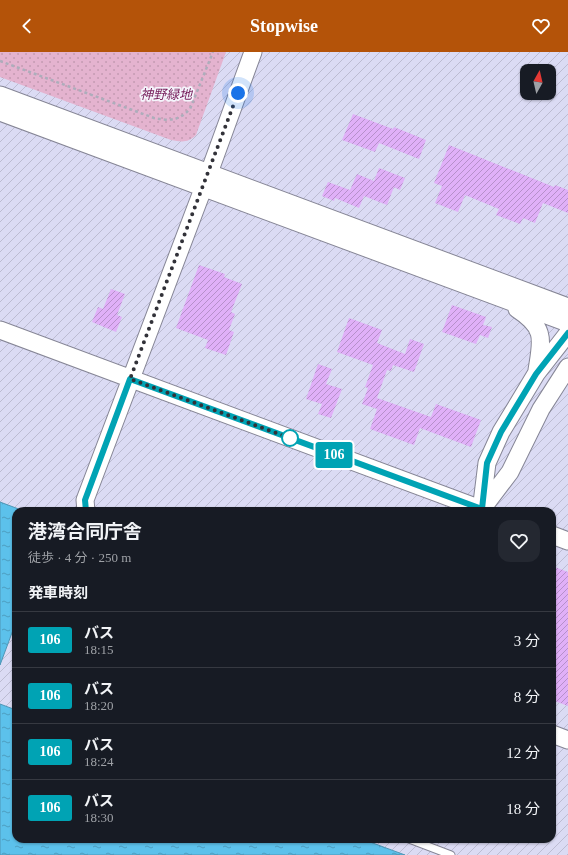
<!DOCTYPE html>
<html lang="ja">
<head>
<meta charset="utf-8">
<style>
	:root { --surface:#171b24; --page:#242831; --text:#f1f3f6; --muted:#9ea1a6; --line:#363941; --accent:#b45309 }
	body { margin:0; font-family:"Times New Roman","Noto Sans JP",serif; background:var(--page); color:var(--text); height:100vh; display:flex; flex-direction:column; font-size:15px; white-space:nowrap }
	* { box-sizing:border-box; margin:0 }
	p { font-size:13px; color:var(--muted) }
	.icon { flex:none; width:22px; height:22px; fill:none; stroke:currentColor; stroke-width:2; stroke-linecap:round; stroke-linejoin:round }
	.map { position:relative; flex:1; overflow:hidden }
	.panel { position:absolute; left:12px; top:455px; width:544px; height:336px; display:flex; flex-direction:column; background:var(--surface); border-radius:12px; box-shadow:0 1px 3px #0004 }
	.panel>* { flex:none }
	.badge { padding:0 8px; border-radius:3px; font-size:14px; line-height:26px }
	.needle { width:26px; rotate:8deg }
	.fabs { position:absolute; left:520px; top:12px; display:grid; gap:8px }
	.fabs a { display:grid; place-items:center; width:36px; height:36px; border-radius:8px; background:var(--surface); box-shadow:0 1px 3px #0004; font-size:20px }
	.you { position:absolute; width:20px; height:20px; margin:-10px; border:3px solid #fff; border-radius:50%; background:#1a73e8; box-shadow:0 0 0 6px #1a73e833 }
	.map>.badge { position:absolute; translate:-50% -50%; box-shadow:0 0 0 2px #fff }
	h2 { padding:0 16px; font-size:15px; line-height:36px }
	.round { display:grid; place-items:center; flex:none; width:42px; height:42px; border-radius:12px; background:var(--page) }
	.summary { display:flex; align-items:center; justify-content:space-between; height:68px; padding:0 16px }
	h1 { font-size:19px; font-weight:700; line-height:30px }
	ul { padding:0; list-style:none }
	li { display:flex; align-items:center; gap:12px; height:56px; padding:0 16px; border-top:1px solid var(--line) }
	li div { flex:1 }
	li b { display:block; font-size:15px }
	li em { font-style:normal }
	li .badge { min-width:44px; font-weight:700; text-align:center }
	header { display:flex; justify-content:space-between; align-items:center; height:52px; padding:0 16px; background:var(--accent); color:#fff; font-size:18px; font-weight:700 }
	.map>svg:first-child { display:block }
	.industrial { fill:url(#industrial-furrows); fill-rule:evenodd }
	.park { fill:url(#park-dots) }
	.water { fill:url(#water-ripples); stroke:#4f96b6 }
	.building { fill:url(#building-hatch) }
	.lines { fill:none; stroke-linecap:round; stroke-linejoin:round }
	.service-casing { stroke:#868696; stroke-width:9 }
	.tertiary-casing { stroke:#868696; stroke-width:19 }
	.path { stroke:#adadbb; stroke-width:2.5; stroke-dasharray:3 3; stroke-linecap:butt }
	.service { stroke:#fff; stroke-width:7 }
	.tertiary { stroke:#fff; stroke-width:17 }
	.line-casing { stroke:#fff; stroke-width:9 }
	.line { stroke:#00a3b4; stroke-width:6 }
	.walk { stroke:#323239; stroke-width:4; stroke-dasharray:0 7.2 }
	.stop-dot { fill:#fff; stroke:#00a3b4; stroke-width:2 }
	.labels { text-anchor:middle; stroke-width:3.5; stroke-linejoin:round; paint-order:stroke }
	.park-label { font-size:13px; font-style:italic; fill:#751b59; stroke:#f5f5fc }
</style>
</head>
<body>
<header><svg class="icon" aria-label="back" viewBox="0 0 24 24"><path d="M15 5l-7 7 7 7"/></svg>Stopwise<svg class="icon" aria-label="heart" viewBox="0 0 24 24"><path d="M12 20l-8-8c-3-5 5-10 8-4 3-6 11-1 8 4z"/></svg></header>
<div class="map">
<svg width="568" height="803" viewBox="0 0 568 803">
	<defs>
		<pattern id="industrial-furrows" width="10" height="10" patternUnits="userSpaceOnUse"><rect width="10" height="10" fill="#dbdbf4"/><path d="M-1 1l2-2M0 10L10 0M9 11l2-2" fill="none" stroke="#bcbcd2"/></pattern>
		<pattern id="park-dots" width="8" height="8" patternUnits="userSpaceOnUse"><rect width="8" height="8" fill="#e4b3cf"/><path d="M2 2h.1M6 6h.1" fill="none" stroke="#c49ab2" stroke-width="1.8" stroke-linecap="round"/></pattern>
		<pattern id="water-ripples" width="26" height="14" patternUnits="userSpaceOnUse"><rect width="26" height="14" fill="#5cc1eb"/><path d="M2 4q2-2 4 0t4 0M15 11q2-2 4 0t4 0" fill="none" stroke="#4d9dbf"/></pattern>
		<pattern id="building-hatch" width="6" height="6" patternUnits="userSpaceOnUse"><rect width="6" height="6" fill="#e0b0f8"/><path d="M-1 1l2-2M0 6l6-6M5 7l2-2" fill="none" stroke="#b690ca"/></pattern>
	</defs>
	<rect width="100%" height="100%" fill="#e6e6f8"/>
	<path class="industrial" d="M0,0h568v803h-163l-43,-16h190v-328h-528l-24,-9zM527,19h22v22h-22z
		M16,570v88l-16,-6v-39z"/>
	<path class="park" d="M0,0h226l-30,83c-8,8 -14,7 -25,5l-171,-63z"/>
	<path class="water" d="M0,450l24,9h-8v111l-16,43z
		M0,652l16,6v129h346l43,16h-405z"/>
	<path class="building" d="M353,62l40,15 1,-2 32,13 -7,19 -40,-16 -4,9 -33,-12z
		M449,93l105,42 1,-2 13,5v23l-25,-10 -8,20 -12,-5 -3,6 -24,-9 3,-6 -34,-14 -7,17 -23,-9 7,-17 -8,-3z
		M379,116l26,10 -5,12 -6,-3 -7,18 -23,-9 -5,12 -24,-10 -1,3 -12,-5 6,-14 22,8 7,-16 17,7z
		M199,213l26,9 -1,3 18,7 -11,28 4,2 -6,16 5,2 -8,23 -21,-7 3,-8 -32,-12z
		M111,237l14,5 -8,21 5,2 -6,15 -24,-10 6,-15 5,2z
		M452,253l34,12 -3,8 9,2 -4,11 -8,-3 -4,9 -34,-12z
		M349,266l33,12 -5,13 28,11 5,-15 14,5 -10,28 -21,-7 -2,6 -4,-1 -10,28 54,19 5,-13 45,16 -10,27 -51,-19 -6,17 -44,-16 7,-20 -15,-5 6,-16 -3,-1 8,-22 -36,-13z
		M318,312l14,5 -6,15 16,5 -11,29 -13,-4 4,-10 -16,-5z
		M552,514l16,6v134l-16,-6z"/>
	<g class="lines">
		<g class="service-casing">
			<path id="service" d="M409,787l42,16"/>
		</g>
		<g class="tertiary-casing">
			<path id="tertiary" d="M0,43l568,212
				M0,60l568,211
				M517,257c29,19 25,30 20,61
				M0,278l486,181
				M482,457l28,-37 31,-63 27,-42
				M86,459l-1,-11 124,-327 44,-121
				M481,459l6,-48 14,-31 35,-58 32,-41
				M552,483l16,6
				M552,682l16,6"/>
		</g>
		<path class="path" d="M0,9l154,57c17,3 24,3 36,-9l23,-57"/>
		<use href="#service" class="service"/>
		<use href="#tertiary" class="tertiary"/>
	</g>
	<g class="lines">
		<g class="line-casing">
			<path id="line" d="M86,459l-1,-11 45,-121 352,130 5,-46 14,-31 35,-58 32,-41"/>
		</g>
		<use href="#line" class="line"/>
		<path class="walk" d="M238,41l-108,286 160,59"/>
	</g>
	<circle class="stop-dot" cx="290" cy="386" r="8"/>
	<g class="labels">
		<g class="park-label">
			<text x="166" y="47">神野緑地</text>
		</g>
	</g>
</svg>
<div class="fabs">
<a><svg class="needle" viewBox="-14 -14 28 28"><path d="M0-13l5 13h-10z" fill="#e53935"/><path d="M0 13l5-13h-10z" fill="#9ea1a6"/></svg></a>
</div>
<div class="you" style="left:238px;top:41px"></div>
<b class="badge" style="left:334px;top:403px;background:#00a3b4;color:#fff">106</b>
<section class="panel">
<div class="summary"><div><h1>港湾合同庁舎</h1><p>徒歩 · 4 分 · 250 m</p></div><a class="round"><svg class="icon" aria-label="heart" viewBox="0 0 24 24"><path d="M12 20l-8-8c-3-5 5-10 8-4 3-6 11-1 8 4z"/></svg></a></div>
<h2>発車時刻</h2>
<ul>
<li><span class="badge" style="background:#00a3b4;color:#fff">106</span><div><b>バス</b><p>18:15</p></div><em>3 分</em></li>
<li><span class="badge" style="background:#00a3b4;color:#fff">106</span><div><b>バス</b><p>18:20</p></div><em>8 分</em></li>
<li><span class="badge" style="background:#00a3b4;color:#fff">106</span><div><b>バス</b><p>18:24</p></div><em>12 分</em></li>
<li><span class="badge" style="background:#00a3b4;color:#fff">106</span><div><b>バス</b><p>18:30</p></div><em>18 分</em></li>
</ul>
</section>
</div>
</body>
</html>
